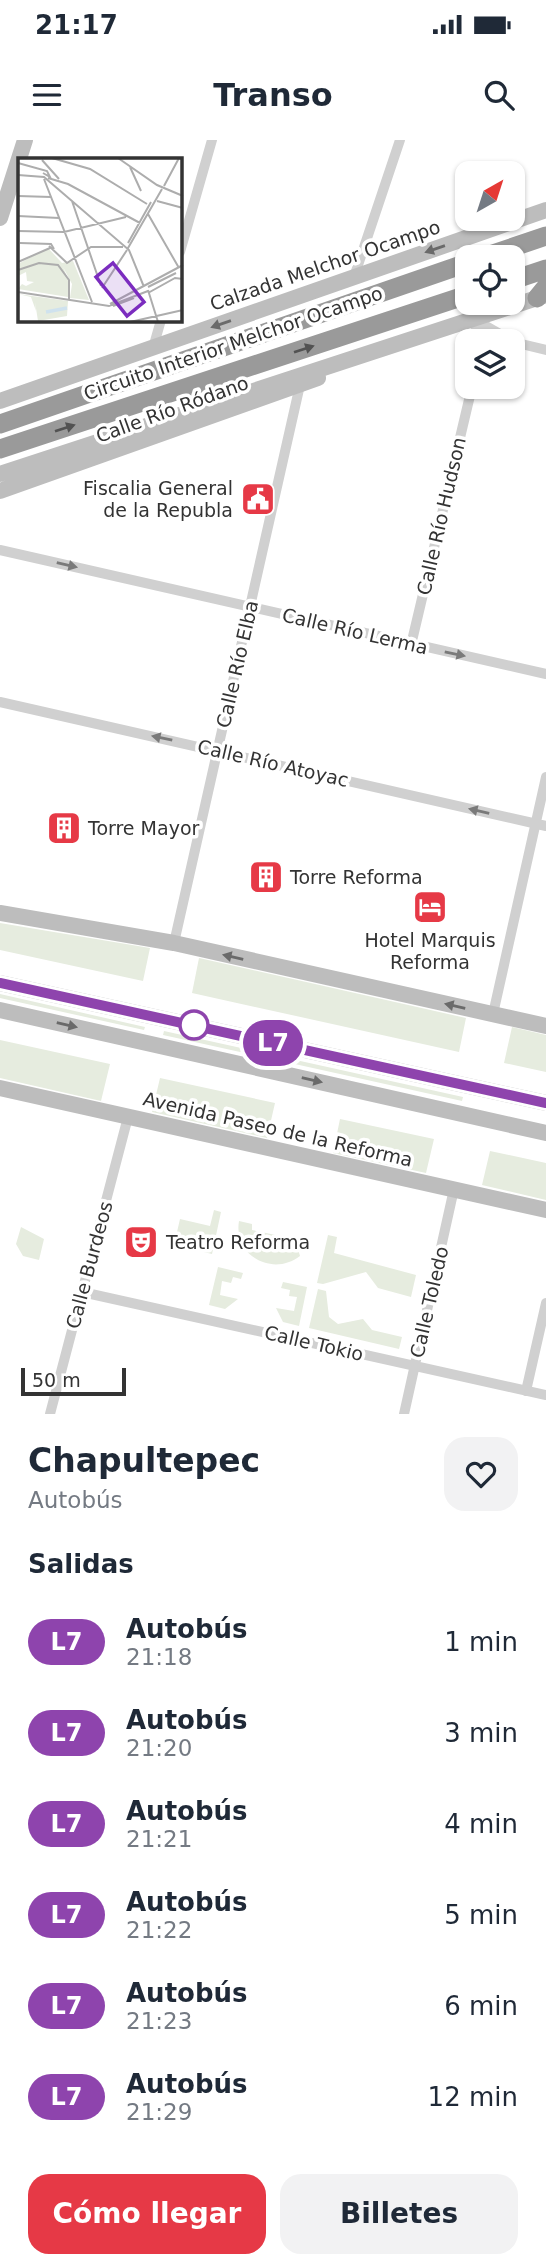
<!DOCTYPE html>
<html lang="es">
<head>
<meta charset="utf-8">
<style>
	:root { --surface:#fff; --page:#f2f2f3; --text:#1f2937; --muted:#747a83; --accent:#e63946 }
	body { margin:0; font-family:"DejaVu Sans",sans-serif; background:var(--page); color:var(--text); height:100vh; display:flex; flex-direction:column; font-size:26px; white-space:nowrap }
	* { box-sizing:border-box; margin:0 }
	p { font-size:23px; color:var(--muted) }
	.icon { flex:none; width:38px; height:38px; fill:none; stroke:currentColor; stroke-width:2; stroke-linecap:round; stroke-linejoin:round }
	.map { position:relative; height:1274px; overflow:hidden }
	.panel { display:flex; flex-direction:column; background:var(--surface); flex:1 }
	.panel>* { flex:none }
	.badge { padding:0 14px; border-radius:23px; font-size:24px; line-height:46px }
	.needle { width:46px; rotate:39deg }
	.controls { position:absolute; left:455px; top:21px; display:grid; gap:14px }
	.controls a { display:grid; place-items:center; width:70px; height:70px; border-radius:14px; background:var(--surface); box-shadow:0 2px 5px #0004; font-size:35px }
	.scale { position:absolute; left:21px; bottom:18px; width:105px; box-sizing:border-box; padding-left:7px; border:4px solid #333; border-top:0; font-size:19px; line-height:24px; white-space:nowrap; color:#333; -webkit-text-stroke:5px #fff; paint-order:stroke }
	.map>.badge { position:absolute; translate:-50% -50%; box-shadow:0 0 0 4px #fff }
	h2 { padding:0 28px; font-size:26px; line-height:63px }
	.round { display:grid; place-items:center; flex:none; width:74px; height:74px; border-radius:21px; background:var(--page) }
	.head { display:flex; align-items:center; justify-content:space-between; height:119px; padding:0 28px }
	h1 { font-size:33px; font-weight:600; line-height:52px }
	.primary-button { display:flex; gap:14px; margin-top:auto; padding:14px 28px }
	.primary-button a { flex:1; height:80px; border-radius:21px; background:var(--accent); color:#fff; font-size:28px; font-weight:600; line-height:80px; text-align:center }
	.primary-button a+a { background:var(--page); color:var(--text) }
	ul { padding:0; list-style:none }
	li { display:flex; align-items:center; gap:21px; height:91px; padding:0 28px }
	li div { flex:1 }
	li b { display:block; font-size:26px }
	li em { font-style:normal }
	li .badge { min-width:77px; font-weight:700; text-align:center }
	.status { display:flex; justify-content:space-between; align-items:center; height:49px; padding:0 35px; background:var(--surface); direction:ltr }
	.status svg { height:19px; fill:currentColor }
	header { display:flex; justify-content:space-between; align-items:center; height:91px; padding:0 28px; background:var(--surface); font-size:32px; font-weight:600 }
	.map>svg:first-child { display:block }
	.green { fill:#e6ecdf }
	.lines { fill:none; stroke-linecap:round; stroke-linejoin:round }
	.street { stroke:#d0d0d0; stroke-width:10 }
	.secondary { stroke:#bdbdbd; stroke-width:16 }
	.highway { stroke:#9a9a9a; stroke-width:19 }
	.oneway { fill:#6a6a6a }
	.oneway2 { fill:#525252 }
	.oneway3 { fill:#7a7a7a }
	.line-casing { stroke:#fff; stroke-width:16 }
	.line { stroke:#8e44ad; stroke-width:10 }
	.stop-dot { fill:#fff; stroke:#8e44ad; stroke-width:3.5 }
	.labels { text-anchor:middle; stroke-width:7; stroke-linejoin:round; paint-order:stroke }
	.street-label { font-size:19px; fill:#333; stroke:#fff }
	.poi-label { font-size:19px; fill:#333; stroke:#fff; text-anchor:start }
	.inset-river { fill:none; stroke:#cfe2ee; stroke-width:3.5 }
	.inset-road { fill:none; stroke:#adadad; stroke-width:2 }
	.view { fill:#7b2cbf; fill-opacity:0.15; stroke:#7b2cbf; stroke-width:3.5 }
	.inset-edge { fill:none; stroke:#333; stroke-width:3.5 }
</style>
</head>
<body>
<div class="status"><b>21:17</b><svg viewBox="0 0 49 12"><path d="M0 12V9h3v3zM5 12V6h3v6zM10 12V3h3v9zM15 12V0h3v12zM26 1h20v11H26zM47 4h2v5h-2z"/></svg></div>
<header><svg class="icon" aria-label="menu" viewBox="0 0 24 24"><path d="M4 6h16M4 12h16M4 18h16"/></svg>Transo<svg class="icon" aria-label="search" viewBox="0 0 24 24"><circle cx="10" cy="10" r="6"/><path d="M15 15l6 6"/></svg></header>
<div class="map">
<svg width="546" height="1274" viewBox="0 0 546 1274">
	<rect width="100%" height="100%" fill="#fff"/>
	<path class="green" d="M0,783l150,25 -7,33 -143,-31z
		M199,818l267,60 -7,34 -267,-59z
		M0,854l145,33 -1,3 -144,-32z
		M512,887l34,8v37l-42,-9z
		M164,891l299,66 -1,4 -299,-66z
		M0,900l110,24 -9,37 -101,-23z
		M160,938l115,25 -8,35 -115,-26z
		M340,979l94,20 -8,34 -93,-20z
		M490,1011l56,12v37l-64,-15z
		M214,1070l7,2 -9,42 -38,-9 6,-26 30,7z
		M239,1081l13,3v6l43,9 5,17c-27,21 -67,0 -61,-35z
		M21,1087l23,12 -5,21 -16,-4 -7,-12z
		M328,1095l9,2 -3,16 82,22 -5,22 -33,-9 -12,-16 -43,12 -6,-1z
		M218,1127l25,6 -2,6 -8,-2 -2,6 -9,-2 -2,14 18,4 -13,10 -16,-4z
		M283,1142l24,5 -8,39 -16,-4 -7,-14 18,3 3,-14 -8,-1 1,-6 -9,-2z
		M318,1149l8,2 3,26 9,7 25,-5 9,11 30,7 -3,12 -90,-21z"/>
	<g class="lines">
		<path class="street" d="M180,112l32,-112
			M354,137l46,-137
			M472,178l40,23
			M472,178l9,23
			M513,202l33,8
			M153,208l8,-28
			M0,410l546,124
			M411,505l61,-258
			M0,562l546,124
			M174,803l126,-558
			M493,874l53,-237
			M82,1152l464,103
			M526,1251l20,-88
			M50,1274l78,-297
			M404,1274l50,-225"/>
		<path class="secondary" d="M0,78l25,-78
			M0,261l546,-191
			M0,334l546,-179
			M0,351l318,-113
			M0,773l174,30 372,83
			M0,843l546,120
			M0,870l546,123
			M0,948l546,122"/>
		<path class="highway" d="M484,117l62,-21
			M513,140l33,-11
			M537,158l9,-11
			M0,284l467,-161
			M0,309l467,-154"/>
	</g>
	<defs><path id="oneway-solid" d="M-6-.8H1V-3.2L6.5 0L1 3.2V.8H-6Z" transform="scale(1.75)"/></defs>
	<g class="oneway">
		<use href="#oneway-solid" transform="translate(435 109) rotate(161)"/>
		<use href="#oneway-solid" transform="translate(221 184) rotate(161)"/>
		<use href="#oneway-solid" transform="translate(233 817) rotate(-167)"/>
		<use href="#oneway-solid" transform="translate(455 866) rotate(-167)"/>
		<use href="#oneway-solid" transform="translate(67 885) rotate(13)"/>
		<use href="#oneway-solid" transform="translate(312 940) rotate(13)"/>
	</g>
	<g class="oneway2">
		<use href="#oneway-solid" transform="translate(304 209) rotate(-18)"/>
		<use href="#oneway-solid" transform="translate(65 288) rotate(-18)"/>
	</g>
	<g class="oneway3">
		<use href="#oneway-solid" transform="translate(67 425) rotate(13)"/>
		<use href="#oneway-solid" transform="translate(455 514) rotate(12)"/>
		<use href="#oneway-solid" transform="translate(162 598) rotate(-168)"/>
		<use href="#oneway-solid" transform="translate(479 671) rotate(-167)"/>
	</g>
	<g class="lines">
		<g class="line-casing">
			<path id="line" d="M0,843l546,120"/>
		</g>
		<use href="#line" class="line"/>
	</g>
	<defs>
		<g id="civic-square" transform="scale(1.75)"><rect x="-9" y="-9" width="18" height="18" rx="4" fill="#e63946" stroke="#fff"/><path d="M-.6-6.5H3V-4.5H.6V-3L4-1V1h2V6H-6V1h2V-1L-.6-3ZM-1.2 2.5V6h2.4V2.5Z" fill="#fff"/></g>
		<g id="building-square" transform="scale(1.75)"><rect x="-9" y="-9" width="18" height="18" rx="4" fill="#e63946" stroke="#fff"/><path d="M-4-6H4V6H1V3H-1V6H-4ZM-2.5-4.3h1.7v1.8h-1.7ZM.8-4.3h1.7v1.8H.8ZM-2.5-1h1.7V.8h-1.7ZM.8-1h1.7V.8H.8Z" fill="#fff"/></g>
		<g id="hotel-square" transform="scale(1.75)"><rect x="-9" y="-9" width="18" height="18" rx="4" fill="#e63946" stroke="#fff"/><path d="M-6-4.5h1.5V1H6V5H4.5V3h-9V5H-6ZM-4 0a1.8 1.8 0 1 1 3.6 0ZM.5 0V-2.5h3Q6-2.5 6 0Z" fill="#fff"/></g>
		<g id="theatre-square" transform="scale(1.75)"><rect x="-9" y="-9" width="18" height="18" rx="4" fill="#e63946" stroke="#fff"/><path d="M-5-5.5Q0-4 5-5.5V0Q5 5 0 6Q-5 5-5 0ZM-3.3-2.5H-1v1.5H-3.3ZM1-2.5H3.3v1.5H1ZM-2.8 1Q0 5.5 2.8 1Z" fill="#fff"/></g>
	</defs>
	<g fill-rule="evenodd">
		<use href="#civic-square" x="258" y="359"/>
		<use href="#building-square" x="64" y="688"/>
		<use href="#building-square" x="266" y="737"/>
		<use href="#hotel-square" x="430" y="767"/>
		<use href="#theatre-square" x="141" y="1102"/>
	</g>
	<circle class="stop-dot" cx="194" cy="885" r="14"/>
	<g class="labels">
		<g class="street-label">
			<text transform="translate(325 125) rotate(-19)" y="7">Calzada Melchor Ocampo</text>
			<text transform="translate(233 203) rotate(-19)" y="7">Circuito Interior Melchor Ocampo</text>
			<text transform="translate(172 269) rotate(-20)" y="7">Calle Río Ródano</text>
			<text transform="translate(441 376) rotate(-77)" y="7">Calle Río Hudson</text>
			<text transform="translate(355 491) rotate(13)" y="7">Calle Río Lerma</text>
			<text transform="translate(237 524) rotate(-77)" y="7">Calle Río Elba</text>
			<text transform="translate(273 623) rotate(13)" y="7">Calle Río Atoyac</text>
			<text transform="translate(278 989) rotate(13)" y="7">Avenida Paseo de la Reforma</text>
			<text transform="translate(89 1125) rotate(-75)" y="7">Calle Burdeos</text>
			<text transform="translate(429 1162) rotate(-77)" y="7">Calle Toledo</text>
			<text transform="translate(314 1203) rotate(13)" y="7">Calle Tokio</text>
		</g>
		<g class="poi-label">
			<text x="233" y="355" text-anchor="end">Fiscalia General<tspan x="233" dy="22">de la Republa</tspan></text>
			<text x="88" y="695">Torre Mayor</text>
			<text x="290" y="744">Torre Reforma</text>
			<text x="430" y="807" text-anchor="middle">Hotel Marquis<tspan x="430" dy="22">Reforma</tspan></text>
			<text x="166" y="1109">Teatro Reforma</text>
		</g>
	</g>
	<g transform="translate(18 18)">
		<rect width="164" height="164" fill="#fff"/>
		<path d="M30,90l14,15 11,-2 16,39 -19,-2 2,-14 -9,-17 5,12v18l-50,-8 4,-5 4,2 8,-4 -7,-1 -1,-9 -8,4v-12zM0,136l50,7 -1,15 -29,5 -3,-19 1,9 -5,-14z" fill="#e6ecdf"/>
		<path class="inset-river" d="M28,154l21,-4"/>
		<path class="inset-road" d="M34,0l38,11 57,35M100,0l39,27 26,11M24,2l17,19M0,5l29,8 3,6 -7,-4M112,9l11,24M0,17l26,2 85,73 15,37M30,20l20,6 72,39M26,21l48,123M146,28l15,-28M0,38l33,1M54,43l29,85M139,43l26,7M130,56l31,54M0,58l41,2M0,73l46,1 62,-15M2,85l31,1 3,5M110,85l23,-41M31,88l18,17 24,-16h32M110,90l34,-59M0,104l32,-14M0,112l21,-7 19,2 11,15v20M130,129l28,-14M84,130l25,-38M130,132l10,32M0,134l91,14 39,-15M130,135l27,-15 8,1M92,146l73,-39M95,148l21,-8M112,164l53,-12"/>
		<path class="view" d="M95,105l31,39 -17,14 -31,-39z"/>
		<rect width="164" height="164" class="inset-edge"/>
	</g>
</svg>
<div class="controls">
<a><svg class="needle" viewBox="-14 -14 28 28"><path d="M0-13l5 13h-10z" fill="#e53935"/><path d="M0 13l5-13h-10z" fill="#747a83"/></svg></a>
<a><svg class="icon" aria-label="locate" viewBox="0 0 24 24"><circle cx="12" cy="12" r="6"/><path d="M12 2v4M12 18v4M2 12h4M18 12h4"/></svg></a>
<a><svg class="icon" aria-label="layers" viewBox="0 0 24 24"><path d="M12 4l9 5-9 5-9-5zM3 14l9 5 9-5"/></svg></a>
</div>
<div class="scale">50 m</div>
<b class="badge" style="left:273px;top:903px;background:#8e44ad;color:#fff">L7</b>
</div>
<section class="panel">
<div class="head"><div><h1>Chapultepec</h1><p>Autobús</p></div><a class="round"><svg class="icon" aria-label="heart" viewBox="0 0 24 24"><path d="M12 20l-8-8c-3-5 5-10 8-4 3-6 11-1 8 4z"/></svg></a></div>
<h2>Salidas</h2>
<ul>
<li><span class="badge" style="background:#8e44ad;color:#fff">L7</span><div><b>Autobús</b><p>21:18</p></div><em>1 min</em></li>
<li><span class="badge" style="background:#8e44ad;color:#fff">L7</span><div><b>Autobús</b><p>21:20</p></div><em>3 min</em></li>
<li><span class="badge" style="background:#8e44ad;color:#fff">L7</span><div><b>Autobús</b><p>21:21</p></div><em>4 min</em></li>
<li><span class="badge" style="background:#8e44ad;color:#fff">L7</span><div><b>Autobús</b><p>21:22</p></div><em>5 min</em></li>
<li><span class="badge" style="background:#8e44ad;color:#fff">L7</span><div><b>Autobús</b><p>21:23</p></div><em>6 min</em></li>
<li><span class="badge" style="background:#8e44ad;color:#fff">L7</span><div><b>Autobús</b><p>21:29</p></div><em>12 min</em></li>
</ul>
<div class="primary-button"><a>Cómo llegar</a><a>Billetes</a></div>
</section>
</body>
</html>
